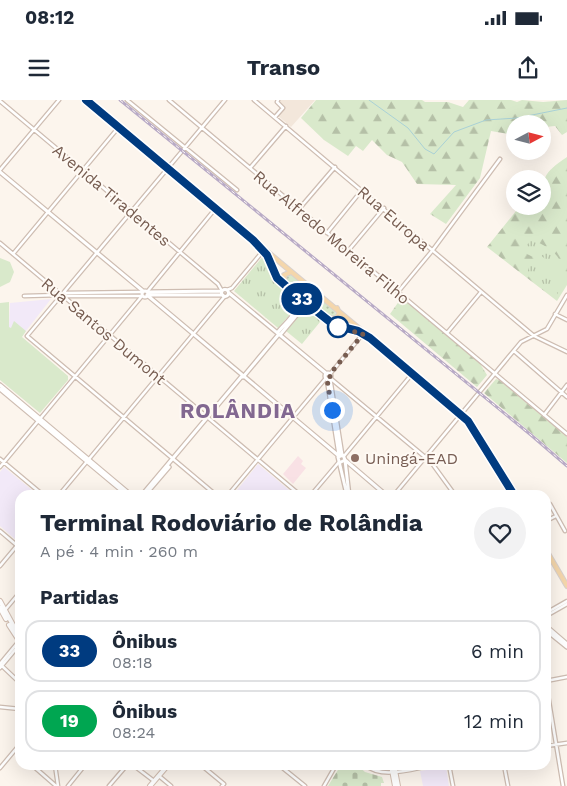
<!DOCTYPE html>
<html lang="pt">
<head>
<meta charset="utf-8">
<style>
	:root { --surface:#fff; --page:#f2f2f3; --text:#1f2937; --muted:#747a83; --line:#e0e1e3 }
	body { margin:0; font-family:"Work Sans",sans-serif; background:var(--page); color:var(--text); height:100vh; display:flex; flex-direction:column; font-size:19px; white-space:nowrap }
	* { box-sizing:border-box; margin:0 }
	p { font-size:16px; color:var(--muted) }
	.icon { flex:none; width:28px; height:28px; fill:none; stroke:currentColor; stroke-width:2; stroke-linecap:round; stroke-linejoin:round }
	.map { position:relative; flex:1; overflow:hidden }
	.sheet { position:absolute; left:15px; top:390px; width:536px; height:280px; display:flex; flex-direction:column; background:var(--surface); border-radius:15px; box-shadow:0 5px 20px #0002 }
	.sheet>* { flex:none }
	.badge { padding:0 10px; border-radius:16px; font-size:18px; line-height:32px }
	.needle { width:32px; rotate:83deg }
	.tools { position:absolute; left:506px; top:15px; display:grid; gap:10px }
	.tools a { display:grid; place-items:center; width:45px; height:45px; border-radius:50%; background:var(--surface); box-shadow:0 5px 20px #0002; font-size:25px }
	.you { position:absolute; width:25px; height:25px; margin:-12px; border:4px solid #fff; border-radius:50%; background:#1a73e8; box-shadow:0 0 0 8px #1a73e833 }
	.map>.badge { position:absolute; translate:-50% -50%; box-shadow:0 0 0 2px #fff }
	h2 { padding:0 25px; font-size:19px; line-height:45px }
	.round { display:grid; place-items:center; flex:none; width:52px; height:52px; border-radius:26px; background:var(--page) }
	.head { display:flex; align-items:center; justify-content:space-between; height:85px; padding:0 25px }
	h1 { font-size:24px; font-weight:700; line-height:38px }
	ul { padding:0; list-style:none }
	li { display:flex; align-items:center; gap:15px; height:62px; margin:0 10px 8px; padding:0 15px; border:2px solid var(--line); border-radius:15px }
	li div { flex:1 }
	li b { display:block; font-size:19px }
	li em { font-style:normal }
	li .badge { min-width:55px; font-weight:700; text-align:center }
	.status { display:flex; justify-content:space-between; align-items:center; height:35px; padding:0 25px; background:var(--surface); direction:ltr }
	.status svg { height:14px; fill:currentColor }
	header { display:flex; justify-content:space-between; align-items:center; height:65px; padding:0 25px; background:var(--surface); font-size:22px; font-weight:700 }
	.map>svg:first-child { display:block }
	.residential { fill:#f3e7db }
	.education { fill:#f2e9f8 }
	.medical { fill:#f9e1e5 }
	.grass { fill:url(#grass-dots) }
	.forest { fill:url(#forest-firs) }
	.cemetery { fill:url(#cemetery-stones) }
	.park { fill:url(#park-tufts) }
	.pitch { fill:#d9e9cb }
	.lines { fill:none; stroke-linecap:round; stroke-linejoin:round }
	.stream { stroke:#a9d1d6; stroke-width:1 }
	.minor-casing { stroke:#cebdb2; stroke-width:5 }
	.tertiary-casing { stroke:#cebdb2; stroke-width:5.5 }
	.secondary-casing { stroke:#d3bfb2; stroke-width:6 }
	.primary-casing { stroke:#d9d1ce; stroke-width:6 }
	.minor { stroke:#fff; stroke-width:2.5 }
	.tertiary { stroke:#fff; stroke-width:3 }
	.secondary { stroke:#fff; stroke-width:4 }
	.primary { stroke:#f4d6ab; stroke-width:4 }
	.rail-casing { stroke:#b8aac6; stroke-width:3 }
	.rail { stroke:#fef9f3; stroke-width:1; stroke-dasharray:4; stroke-linecap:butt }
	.line-casing { stroke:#fff; stroke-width:11 }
	.line { stroke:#003b80; stroke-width:8 }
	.walk { stroke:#765c50; stroke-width:5; stroke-dasharray:0 9 }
	.stop-dot { fill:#fff; stroke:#003b80; stroke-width:2.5 }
	.education-dot { fill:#8d6e63; stroke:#fef9f3; stroke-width:2 }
	.labels { text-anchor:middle; stroke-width:4; stroke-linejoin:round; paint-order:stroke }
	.street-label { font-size:16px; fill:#765c50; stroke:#fef9f3 }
	.education-label { font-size:16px; fill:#785e54; stroke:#fef9f3; text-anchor:start }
	.district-label { font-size:21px; font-weight:bold; letter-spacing:1px; fill:#826891; stroke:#fef9f3 }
</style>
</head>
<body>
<div class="status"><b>08:12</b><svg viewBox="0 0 49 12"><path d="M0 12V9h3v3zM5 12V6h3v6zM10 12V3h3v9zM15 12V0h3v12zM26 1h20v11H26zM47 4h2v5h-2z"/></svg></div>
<header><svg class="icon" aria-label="menu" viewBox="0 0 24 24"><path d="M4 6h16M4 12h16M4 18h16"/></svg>Transo<svg class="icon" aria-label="share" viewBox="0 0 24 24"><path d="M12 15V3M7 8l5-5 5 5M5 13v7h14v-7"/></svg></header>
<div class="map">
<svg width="567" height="686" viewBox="0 0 567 686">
	<defs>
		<pattern id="grass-dots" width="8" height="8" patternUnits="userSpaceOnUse" patternTransform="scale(1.25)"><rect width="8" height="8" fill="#d9e9cb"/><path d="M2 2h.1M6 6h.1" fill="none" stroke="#b5c0a7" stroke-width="1.8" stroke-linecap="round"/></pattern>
		<pattern id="forest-firs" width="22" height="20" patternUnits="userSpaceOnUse" patternTransform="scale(1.25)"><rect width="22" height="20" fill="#d9e9cb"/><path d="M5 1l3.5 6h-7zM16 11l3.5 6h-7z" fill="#b5c0a7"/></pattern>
		<pattern id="cemetery-stones" width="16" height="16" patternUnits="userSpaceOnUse" patternTransform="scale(1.25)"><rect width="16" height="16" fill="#d9e9cb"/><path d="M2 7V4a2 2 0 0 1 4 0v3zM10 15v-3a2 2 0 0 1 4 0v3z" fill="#b5c0a7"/></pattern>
		<pattern id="park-tufts" width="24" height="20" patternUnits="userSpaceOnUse" patternTransform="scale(1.25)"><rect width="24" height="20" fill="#d9e9cb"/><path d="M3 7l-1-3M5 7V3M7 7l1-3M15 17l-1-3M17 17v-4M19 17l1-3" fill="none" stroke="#b5c0a7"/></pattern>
	</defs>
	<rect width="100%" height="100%" fill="#fcf5ed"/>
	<path class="residential" d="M277,0h38l-24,27 -15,-13 5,-6 -6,-5z"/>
	<path class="education" d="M51,199l-29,37 -13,-9 1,-24z
		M258,364l37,31h-62z
		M4,367l34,28h-18v42l-3,4 -17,-15v-54z
		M446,667l3,19h-26l-3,-15z"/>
	<path class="medical" d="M298,356l5,5 -2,3 5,4 -13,16 -10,-10z"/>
	<path class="grass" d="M291,174l44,36 1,6 -6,2 -44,-36 -1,-6z"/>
	<path class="forest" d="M316,0h106l3,2h23l15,5 6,-7h42l6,2 5,-2 21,2 24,-2v32l-5,3 -7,-9 -10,1 -2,6 -1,-9h-27v11l-24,-4 -11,47 -34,46 -16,-10 26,-29 -39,-1 -15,-22 -15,-7 -15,-15 -9,11 -7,-5 -8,10 -24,-16 -23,-22z
		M567,57v128l-10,16 -70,-54 33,-41h22c1,-29 0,-32 25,-49z
		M402,197l77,65 8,13 -10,12 -87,-73z
		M496,279l3,1 68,57v26l-83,-70z"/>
	<path class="cemetery" d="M341,665h16l8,7 17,5 2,6h-3v3h-53z"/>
	<path class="park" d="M531,140c9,2 24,11 28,19l-2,5 -6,1 -8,-8 -12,-1 -4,-2 -1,-8z
		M264,155l20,34 9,7 4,7 -2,6 -17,19 -44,-37z
		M536,158h5l7,8 19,11 -12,21 -28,-23 2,-9z
		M309,211l10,6 1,5 -18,22 -16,-13 14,-17z"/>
	<path class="pitch" d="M0,158l10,4 4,10 -4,10 -10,5z
		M9,202v25l2,1 3,-7 12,10 -4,6 46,39v4l-28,33 -40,-33v-77z"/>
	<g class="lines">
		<path class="stream" d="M369,0l39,28 17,21 9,5 20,-22 32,-12 31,-2 50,-10"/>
		<g class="minor-casing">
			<path id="minor" d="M127,0l110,90
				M169,0l398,334
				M254,0l280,236 33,16
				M0,1l218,183 4,7
				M275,17l8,-9 -6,-6 1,-2
				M250,68l36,-42
				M0,70l59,-70
				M299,109l36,-42
				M327,133l35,-43
				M0,143l300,252
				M348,151l36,-43
				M13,154l105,-126
				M227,190l5,-2 31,-37
				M147,192l68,-83
				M398,192l34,-41 68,-92
				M63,193l79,-1
				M24,196l37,-1
				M64,196h78
				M555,214l12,6
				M447,233l34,-41
				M514,251l53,46
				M330,274l32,-39
				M330,278l101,84 24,33
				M544,315l23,-30
				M344,356l68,-82
				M0,359l43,36
				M0,367l142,-171
				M59,395l166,-199
				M216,395l-189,-159 198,-236
				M228,395l98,-117
				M311,395l28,-33
				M394,395l127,-153 26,-13 20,-34
				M550,404l15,27
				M546,421l10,-5
				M0,431l20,17
				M0,466l20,-24
				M5,510l15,-18
				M546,513l21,-12
				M546,516l21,-12
				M0,564l19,-23
				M1,565l19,18
				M0,568l20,-24
				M546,581l21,-4
				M546,583l17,103
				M0,607l20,2
				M546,646l21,-3
				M15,650l5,5
				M32,665l24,21
				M55,665l3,21
				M133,665l21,16
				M201,665l23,19 -2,2
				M279,665l26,21
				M365,665c18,15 49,3 70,0
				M449,665l4,21
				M504,665l4,21
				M0,668l20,-24
				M159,676l12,10
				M68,686l17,-21
				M109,686l18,-21
				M324,686l12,-21"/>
		</g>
		<g class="tertiary-casing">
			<path id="tertiary" d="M0,72l143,119
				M221.5 193a3.5 3.5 0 1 1 7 0a3.5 3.5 0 1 1-7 0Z
				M142 194a3 3 0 1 1 6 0a3 3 0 1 1-6 0Z
				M147,192l75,-1
				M229,193l98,81
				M147,195l192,161
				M148,195h75
				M278,232c8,-10 24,-21 18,-36
				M280,235l20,-24 13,-1
				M325 276a3 3 0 1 1 6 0a3 3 0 1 1-6 0Z
				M243,277l36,-43
				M327,279l12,76
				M330,279l12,76
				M0,285l131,110
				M0,289l127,106
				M345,360l41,35
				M345,360l4,35
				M341,362l4,-2 -2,-5 -5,2 9,38
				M142,395l100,-119
				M145,395l24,-28
				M546,526l21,18
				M546,530l21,17"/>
		</g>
		<g class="secondary-casing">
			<path id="secondary" d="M0,501l20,37
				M0,508l6,11
				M9,525l11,17
				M391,665l4,21
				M394,665l4,21
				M150,686l18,-21"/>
		</g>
		<g class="primary-casing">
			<path id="primary" d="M86,0l379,317 11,13 38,65
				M260,147c9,10 10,21 17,31 7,9 47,42 58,47 10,6 22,6 33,12
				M285,183l-1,-8 7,-3
				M327,219l10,-1 2,-5 -2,-5
				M546,450l21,36"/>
		</g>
		<use href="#minor" class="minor"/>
		<use href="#tertiary" class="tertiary"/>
		<use href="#secondary" class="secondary"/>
		<use href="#primary" class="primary"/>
		<g class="rail-casing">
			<path id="rail" d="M120,0l411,335 36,31"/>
		</g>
		<use href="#rail" class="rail"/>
	</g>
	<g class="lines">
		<g class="line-casing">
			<path id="line" d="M86,0l167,140 14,15 10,23 18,16 39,31 24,6 12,7 98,83 46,74"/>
		</g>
		<use href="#line" class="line"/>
		<path class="walk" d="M332,310l-5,-31 3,-1v-4l33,-40 -25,-7"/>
	</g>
	<circle class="stop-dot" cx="338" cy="227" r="10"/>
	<circle class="education-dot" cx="355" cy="358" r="5"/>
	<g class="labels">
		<g class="street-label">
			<text transform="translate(112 95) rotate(40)" y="6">Avenida Tiradentes</text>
			<text transform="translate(394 118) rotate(41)" y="6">Rua Europa</text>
			<text transform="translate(332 137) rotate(40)" y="6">Rua Alfredo Moreira Filho</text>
			<text transform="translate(104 231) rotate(40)" y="6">Rua Santos Dumont</text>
		</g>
		<g class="education-label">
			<text x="365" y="364">Uningá-EAD</text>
		</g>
		<g class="district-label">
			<text x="238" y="318">ROLÂNDIA</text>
		</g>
	</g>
</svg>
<div class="tools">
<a><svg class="needle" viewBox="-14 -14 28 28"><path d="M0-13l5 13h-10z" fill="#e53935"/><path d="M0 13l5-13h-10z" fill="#747a83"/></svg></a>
<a><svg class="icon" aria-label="layers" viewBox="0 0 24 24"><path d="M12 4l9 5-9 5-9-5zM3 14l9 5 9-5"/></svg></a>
</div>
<div class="you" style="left:332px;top:310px"></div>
<b class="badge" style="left:302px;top:199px;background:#003b80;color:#fff">33</b>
<section class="sheet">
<div class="head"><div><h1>Terminal Rodoviário de Rolândia</h1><p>A pé · 4 min · 260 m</p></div><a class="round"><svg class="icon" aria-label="heart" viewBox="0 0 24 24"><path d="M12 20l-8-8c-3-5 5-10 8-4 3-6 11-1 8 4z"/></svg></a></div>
<h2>Partidas</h2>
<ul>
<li><span class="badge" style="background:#003b80;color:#fff">33</span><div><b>Ônibus</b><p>08:18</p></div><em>6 min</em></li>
<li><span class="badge" style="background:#00a651;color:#fff">19</span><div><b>Ônibus</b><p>08:24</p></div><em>12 min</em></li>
</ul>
</section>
</div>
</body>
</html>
